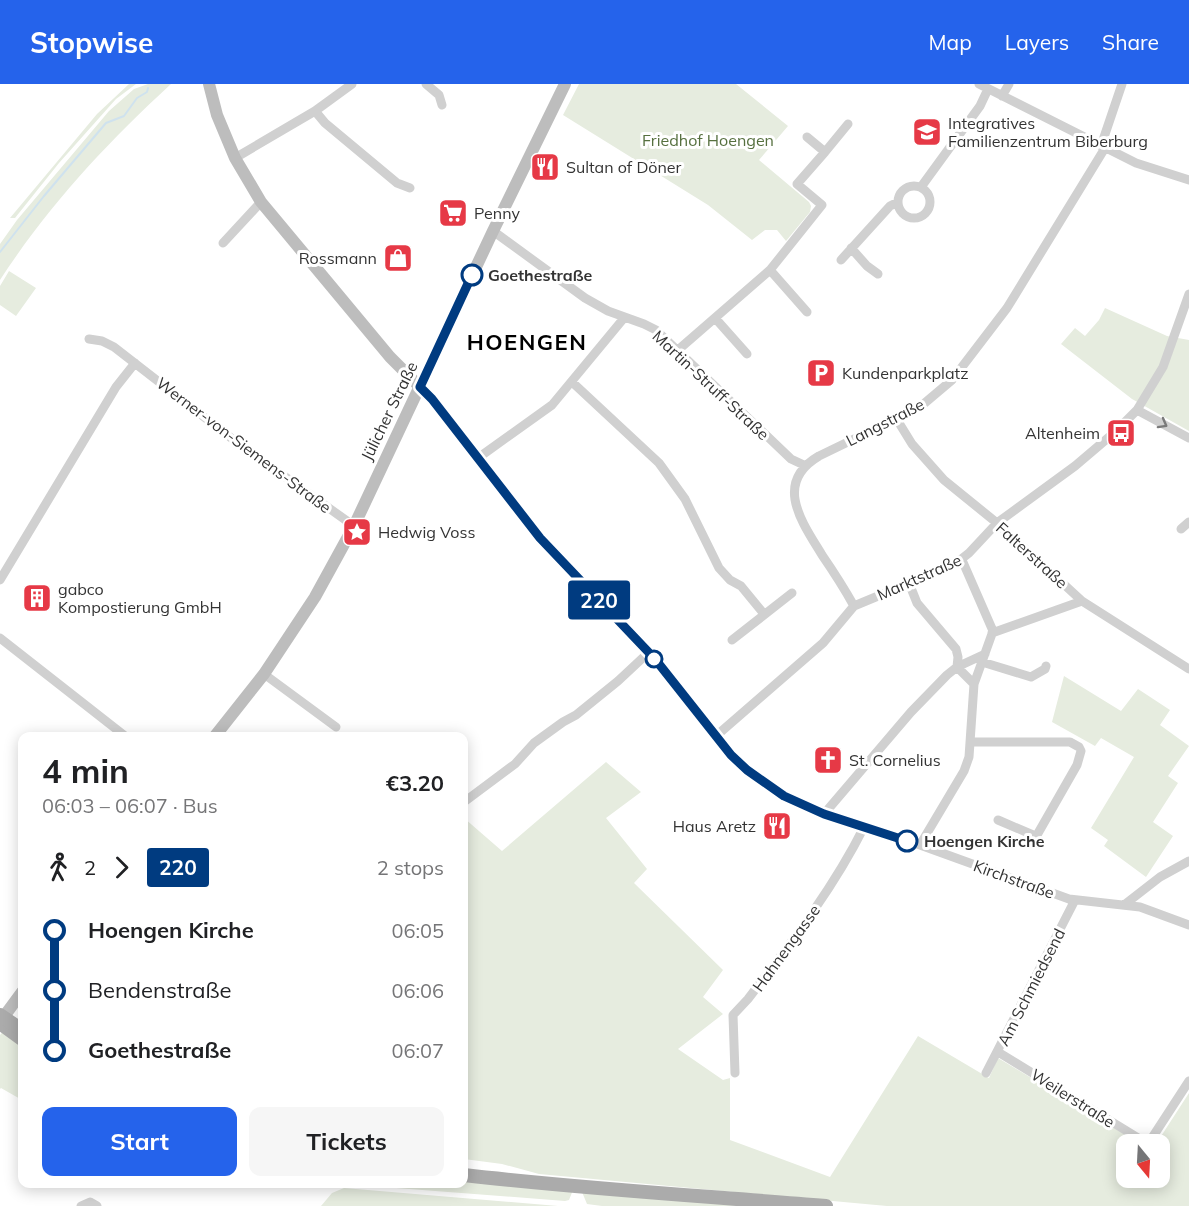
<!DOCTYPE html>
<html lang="en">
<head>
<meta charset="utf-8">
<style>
	:root { --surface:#fff; --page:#f6f6f6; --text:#202124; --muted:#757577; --accent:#2563eb }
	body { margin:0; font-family:Mulish,sans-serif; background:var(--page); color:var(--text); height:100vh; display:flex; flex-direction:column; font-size:22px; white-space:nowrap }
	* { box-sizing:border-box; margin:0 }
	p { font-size:20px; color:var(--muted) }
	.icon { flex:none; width:33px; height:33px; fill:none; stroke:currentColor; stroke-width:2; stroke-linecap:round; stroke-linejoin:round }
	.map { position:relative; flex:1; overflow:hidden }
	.panel { position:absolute; left:18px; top:648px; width:450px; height:456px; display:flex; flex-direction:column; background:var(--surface); border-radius:12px; box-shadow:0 3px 15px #0003 }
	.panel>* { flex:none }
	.badge { padding:0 12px; border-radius:4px; font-size:21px; line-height:39px }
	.needle { width:39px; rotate:162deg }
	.buttons { position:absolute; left:1116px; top:1050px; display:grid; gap:12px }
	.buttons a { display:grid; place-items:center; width:54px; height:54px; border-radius:12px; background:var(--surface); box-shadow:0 3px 15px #0003; font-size:30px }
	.map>.badge { position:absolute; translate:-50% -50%; box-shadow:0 0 0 3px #fff }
	.legs { display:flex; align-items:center; gap:9px; height:66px; padding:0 24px; font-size:20px }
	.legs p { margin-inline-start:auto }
	.head { display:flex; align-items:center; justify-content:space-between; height:102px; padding:0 24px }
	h1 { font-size:33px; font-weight:700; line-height:45px }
	.action { display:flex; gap:12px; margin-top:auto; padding:12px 24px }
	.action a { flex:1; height:69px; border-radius:12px; background:var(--accent); color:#fff; font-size:24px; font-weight:700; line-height:69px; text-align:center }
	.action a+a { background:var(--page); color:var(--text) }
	ul { padding:0 24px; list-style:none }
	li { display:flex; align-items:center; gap:21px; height:60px; font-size:22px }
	li i { display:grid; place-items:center; width:9px; height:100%; margin:0 8px; background:currentColor }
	li i::after { content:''; width:15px; height:15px; margin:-8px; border:4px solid; border-radius:50%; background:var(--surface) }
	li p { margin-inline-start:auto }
	li:first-child i { background:linear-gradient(#0000 50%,currentColor 0) }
	li:last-child i { background:linear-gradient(currentColor 50%,#0000 0) }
	header { display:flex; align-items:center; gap:36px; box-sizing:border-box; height:84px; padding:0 30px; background:var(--accent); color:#fff }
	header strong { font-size:28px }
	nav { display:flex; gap:33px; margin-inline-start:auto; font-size:21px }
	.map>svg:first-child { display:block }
	.green { fill:#e6ecdf }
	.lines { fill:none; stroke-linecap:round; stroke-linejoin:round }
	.stream { stroke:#cfe2ee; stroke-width:2 }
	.street { stroke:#d0d0d0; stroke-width:9 }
	.secondary { stroke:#bdbdbd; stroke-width:12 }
	.primary { stroke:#ababab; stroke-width:14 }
	.primary-bridge { stroke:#ababab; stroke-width:14 }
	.oneway { stroke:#7a7a7a }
	.line-1-casing { stroke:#fff; stroke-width:14 }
	.line-1 { stroke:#003b80; stroke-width:9 }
	.stop-1-dot { fill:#fff; stroke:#003b80; stroke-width:3 }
	.labels { text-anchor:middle; stroke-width:6; stroke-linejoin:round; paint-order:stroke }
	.poi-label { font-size:16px; fill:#333; stroke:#fff; text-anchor:start }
	.park-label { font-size:16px; fill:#56703f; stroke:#fff }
	.stop-label { font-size:16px; font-weight:bold; fill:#333; stroke:#fff; text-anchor:start }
	.street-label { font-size:16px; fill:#333; stroke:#fff }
	.district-label { font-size:22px; font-weight:bold; letter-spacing:1.5px; fill:#000; stroke:#fff }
</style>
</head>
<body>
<header>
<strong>Stopwise</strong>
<nav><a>Map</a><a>Layers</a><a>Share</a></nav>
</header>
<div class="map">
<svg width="1189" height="1122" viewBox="0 0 1189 1122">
	<rect width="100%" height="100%" fill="#fff"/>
	<path class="green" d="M129,0h7l-20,15 -57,64 -44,55h-5l87,-104z
		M148,0h23c-66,61 -122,121 -171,196v-36l17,-24 92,-109 25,-22z
		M579,0h157l52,42 -29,34 50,42 2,4 -1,6 -24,29 -9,-11h-12l-13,10 -44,-35 -145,-90z
		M9,187l27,17 -20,28 -16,-11v-19z
		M1105,224l62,28 22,4v91l-57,-32 -71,-55 14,-16 10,8 14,-16z
		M1064,592l57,35 17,-22 32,21 -10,15 29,21 -21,30 10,7 -25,39 20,14 -27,41 -42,-31 4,-6 -17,-12 43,-71 -33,-19 -6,8 -43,-24z
		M606,678l35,30 -35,26 41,51 -13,14 89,87 -20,27 20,17 -45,35 45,31 7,-2v62l100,37 88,-141 71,42 9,-20 143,86h-15v34h34v-34h-4l33,-51v113h-302l-348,-32 -37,-10 -38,-5v-341l38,33z
		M4,946l18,13v57l-21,-12 -1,1v-54z
		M464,1094l109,12 -4,10 -4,1 -221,-17h120z
		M344,1104l214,18h-237l11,-13z
		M582,1108l196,14h-176l-15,-2z"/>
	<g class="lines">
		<path class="stream" d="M0,168l44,-56 62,-73 18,-7 13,-18 10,-6 1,-4"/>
		<path class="street" d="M426,0l13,11 3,10
			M979,0l157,79 53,17
			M1002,12l7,-12
			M315,27l10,12 72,60 13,5
			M807,53l18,15 23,-28
			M1101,62l21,-62
			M235,74l80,-47 37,-27
			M898 118a16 16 0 1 1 32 0a16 16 0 1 1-32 0Z
			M921,103l59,-81 8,-17
			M493,147l92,67 23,13 36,13 12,6 135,129 15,7
			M223,159l38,-41
			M851,164l16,18 11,8
			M841,176l49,-54 8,-4
			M770,186l37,42
			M715,234l32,36
			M89,255l13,2 12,6 121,94 119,85
			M678,266l92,-80 52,-65 -25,-21 28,-32
			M572,298l87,81 26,36 34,69 11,12 11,6 23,28
			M420,303l12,12 108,139 115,121 76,96 34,29 19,13 40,17 96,31 149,54 71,8 49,18
			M1137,326l52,28
			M896,334l16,26 32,36 53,43 85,78 107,68
			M478,374l74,-53 72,-87
			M1181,445l8,-7
			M0,496l116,-193 19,-24
			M909,499l8,20 39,46 2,8 -1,10 17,17
			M854,522c-10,-18 -21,-35 -32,-51 -20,-33 -49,-72 -3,-99l101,-49 32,-27 55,-72 98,-160
			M992,549l90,-32
			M0,554l125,98
			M732,556l60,-47
			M982,578l49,15 14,-8 1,-3
			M264,590l72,53
			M716,652l107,-93 31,-37 101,-42 14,-11 28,-30 78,-57 40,-34 22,-22 26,-43 26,-73
			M970,658h100l9,5 2,4 -4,14 -40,70h-4l-35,-15
			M464,718l51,-38 19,-21 29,-21 13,-7 42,-34 30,-28
			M824,730l87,-102 36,-37 10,-8 28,-13
			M920,761l44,-74 5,-14 5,-73 19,-53 -31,-71
			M1124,821l36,-28 29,-16
			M998,968l150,92
			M735,989l-2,-58 15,-16c42,-55 85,-110 116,-172
			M986,989l89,-173
			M1148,1060l41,-63
			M81,1122l9,-4 7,4"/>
		<path class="secondary" d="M209,0l8,31 18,43 26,44 129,155 30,30
			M215,652l49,-62 51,-77 39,-71 139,-295 72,-147
			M0,938l22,-30"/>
		<path class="primary" d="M0,939l22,16
			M464,1091c120,14 241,21 362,31"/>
		<path class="primary-bridge" d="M0,931l22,15"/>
	</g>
	<defs><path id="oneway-chevron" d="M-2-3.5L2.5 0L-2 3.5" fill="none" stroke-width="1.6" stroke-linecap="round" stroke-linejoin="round" transform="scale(1.5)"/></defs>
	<use class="oneway" href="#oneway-chevron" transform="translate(1163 340) rotate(29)"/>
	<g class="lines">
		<g class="line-1-casing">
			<path id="line-1" d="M472,191l-52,112 12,12 108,139 115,121 76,96 16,15 37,26 40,18 83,27"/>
		</g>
		<use href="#line-1" class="line-1"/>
	</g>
	<defs>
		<g id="school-square" transform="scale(1.5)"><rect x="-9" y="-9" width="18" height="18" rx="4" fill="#e63946" stroke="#fff"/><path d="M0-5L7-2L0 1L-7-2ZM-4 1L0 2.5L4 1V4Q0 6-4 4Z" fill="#fff"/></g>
		<g id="restaurant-square" transform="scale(1.5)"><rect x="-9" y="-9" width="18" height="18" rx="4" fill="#e63946" stroke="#fff"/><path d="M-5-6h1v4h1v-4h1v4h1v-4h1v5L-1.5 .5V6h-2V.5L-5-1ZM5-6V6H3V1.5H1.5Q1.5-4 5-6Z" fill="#fff"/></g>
		<g id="supermarket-square" transform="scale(1.5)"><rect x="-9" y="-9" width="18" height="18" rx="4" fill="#e63946" stroke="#fff"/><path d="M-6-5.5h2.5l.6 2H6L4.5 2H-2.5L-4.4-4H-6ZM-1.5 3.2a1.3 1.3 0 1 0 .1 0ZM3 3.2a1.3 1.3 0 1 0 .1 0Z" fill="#fff"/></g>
		<g id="shop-square" transform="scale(1.5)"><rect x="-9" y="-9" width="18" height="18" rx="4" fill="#e63946" stroke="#fff"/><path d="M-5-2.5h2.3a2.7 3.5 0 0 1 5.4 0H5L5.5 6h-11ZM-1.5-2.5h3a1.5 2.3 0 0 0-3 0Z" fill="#fff"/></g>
		<g id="parking-square" transform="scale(1.5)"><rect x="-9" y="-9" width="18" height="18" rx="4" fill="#e63946" stroke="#fff"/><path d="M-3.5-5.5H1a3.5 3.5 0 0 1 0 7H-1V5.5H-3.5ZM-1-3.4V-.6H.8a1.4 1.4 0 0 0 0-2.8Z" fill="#fff"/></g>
		<g id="bus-square" transform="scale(1.5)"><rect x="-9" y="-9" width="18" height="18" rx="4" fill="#e63946" stroke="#fff"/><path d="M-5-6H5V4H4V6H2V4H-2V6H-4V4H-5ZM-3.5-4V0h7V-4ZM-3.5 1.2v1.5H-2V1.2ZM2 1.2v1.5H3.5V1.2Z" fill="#fff"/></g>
		<g id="sight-square" transform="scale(1.5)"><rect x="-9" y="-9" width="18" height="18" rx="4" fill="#e63946" stroke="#fff"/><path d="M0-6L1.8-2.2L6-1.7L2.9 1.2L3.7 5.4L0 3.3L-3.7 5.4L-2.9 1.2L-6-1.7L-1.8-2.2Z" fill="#fff"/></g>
		<g id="building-square" transform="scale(1.5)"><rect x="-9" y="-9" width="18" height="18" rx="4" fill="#e63946" stroke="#fff"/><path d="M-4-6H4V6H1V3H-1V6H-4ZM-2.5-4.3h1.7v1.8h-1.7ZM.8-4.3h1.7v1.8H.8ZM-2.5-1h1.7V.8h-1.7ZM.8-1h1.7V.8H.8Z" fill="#fff"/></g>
		<g id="church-square" transform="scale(1.5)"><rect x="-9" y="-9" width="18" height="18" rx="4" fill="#e63946" stroke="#fff"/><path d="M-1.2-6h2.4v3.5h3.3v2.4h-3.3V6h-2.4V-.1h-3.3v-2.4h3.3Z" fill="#fff"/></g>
	</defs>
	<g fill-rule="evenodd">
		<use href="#school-square" x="927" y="48"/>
		<use href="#restaurant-square" x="545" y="83"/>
		<use href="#supermarket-square" x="453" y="129"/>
		<use href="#shop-square" x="398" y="174"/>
		<use href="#parking-square" x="821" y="289"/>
		<use href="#bus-square" x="1121" y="349"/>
		<use href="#sight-square" x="357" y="448"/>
		<use href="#building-square" x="37" y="514"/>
		<use href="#church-square" x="828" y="676"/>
		<use href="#restaurant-square" x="777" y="742"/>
	</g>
	<g class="stop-1-dot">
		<circle cx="472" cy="191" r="10"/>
		<circle cx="654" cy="575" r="8"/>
		<circle cx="907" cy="757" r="10"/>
	</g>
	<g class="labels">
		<g class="poi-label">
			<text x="948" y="45">Integratives<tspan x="948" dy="18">Familienzentrum Biberburg</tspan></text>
			<text x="566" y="89">Sultan of Döner</text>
			<text x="474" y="135">Penny</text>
			<text x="377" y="180" text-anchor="end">Rossmann</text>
			<text x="842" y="295">Kundenparkplatz</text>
			<text x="1100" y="355" text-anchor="end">Altenheim</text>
			<text x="378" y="454">Hedwig Voss</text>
			<text x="58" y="511">gabco<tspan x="58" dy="18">Kompostierung GmbH</tspan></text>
			<text x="849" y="682">St. Cornelius</text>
			<text x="756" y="748" text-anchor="end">Haus Aretz</text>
		</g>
		<g class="park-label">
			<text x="708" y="62">Friedhof Hoengen</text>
		</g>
		<g class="stop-label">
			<text x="488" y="197">Goethestraße</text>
			<text x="924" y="763">Hoengen Kirche</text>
		</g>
		<g class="street-label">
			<text transform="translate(711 301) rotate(43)" y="6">Martin-Struff-Straße</text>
			<text transform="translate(389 327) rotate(-64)" y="6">Jülicher Straße</text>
			<text transform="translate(885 338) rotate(-27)" y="6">Langstraße</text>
			<text transform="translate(244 361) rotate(37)" y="6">Werner-von-Siemens-Straße</text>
			<text transform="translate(1032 471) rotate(42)" y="6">Falterstraße</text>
			<text transform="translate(919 493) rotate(-24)" y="6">Marktstraße</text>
			<text transform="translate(1014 795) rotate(20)" y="6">Kirchstraße</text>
			<text transform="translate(786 864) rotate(-54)" y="6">Hahnengasse</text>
			<text transform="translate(1031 903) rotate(-63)" y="6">Am Schmiedsend</text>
			<text transform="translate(1073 1014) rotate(32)" y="6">Weilerstraße</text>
		</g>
		<g class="district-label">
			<text x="527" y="266">HOENGEN</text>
		</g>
	</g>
</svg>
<div class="buttons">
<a><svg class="needle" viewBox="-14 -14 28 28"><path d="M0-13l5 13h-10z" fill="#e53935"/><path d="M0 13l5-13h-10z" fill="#757577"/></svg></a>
</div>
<b class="badge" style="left:599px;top:516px;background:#003b80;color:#fff">220</b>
<section class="panel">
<div class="head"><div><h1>4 min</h1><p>06:03 – 06:07 · Bus</p></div><b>€3.20</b></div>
<div class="legs"><svg class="icon" aria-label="walk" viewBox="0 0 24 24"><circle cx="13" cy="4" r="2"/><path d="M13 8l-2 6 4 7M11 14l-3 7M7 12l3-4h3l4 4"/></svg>2<svg class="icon" aria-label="forward" viewBox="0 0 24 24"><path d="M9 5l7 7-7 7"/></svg><b class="badge" style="background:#003b80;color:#fff">220</b><p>2 stops</p></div>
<ul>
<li><i style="color:#003b80"></i><b>Hoengen Kirche</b><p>06:05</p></li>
<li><i style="color:#003b80"></i><span>Bendenstraße</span><p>06:06</p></li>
<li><i style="color:#003b80"></i><b>Goethestraße</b><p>06:07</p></li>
</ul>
<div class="action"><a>Start</a><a>Tickets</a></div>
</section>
</div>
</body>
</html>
